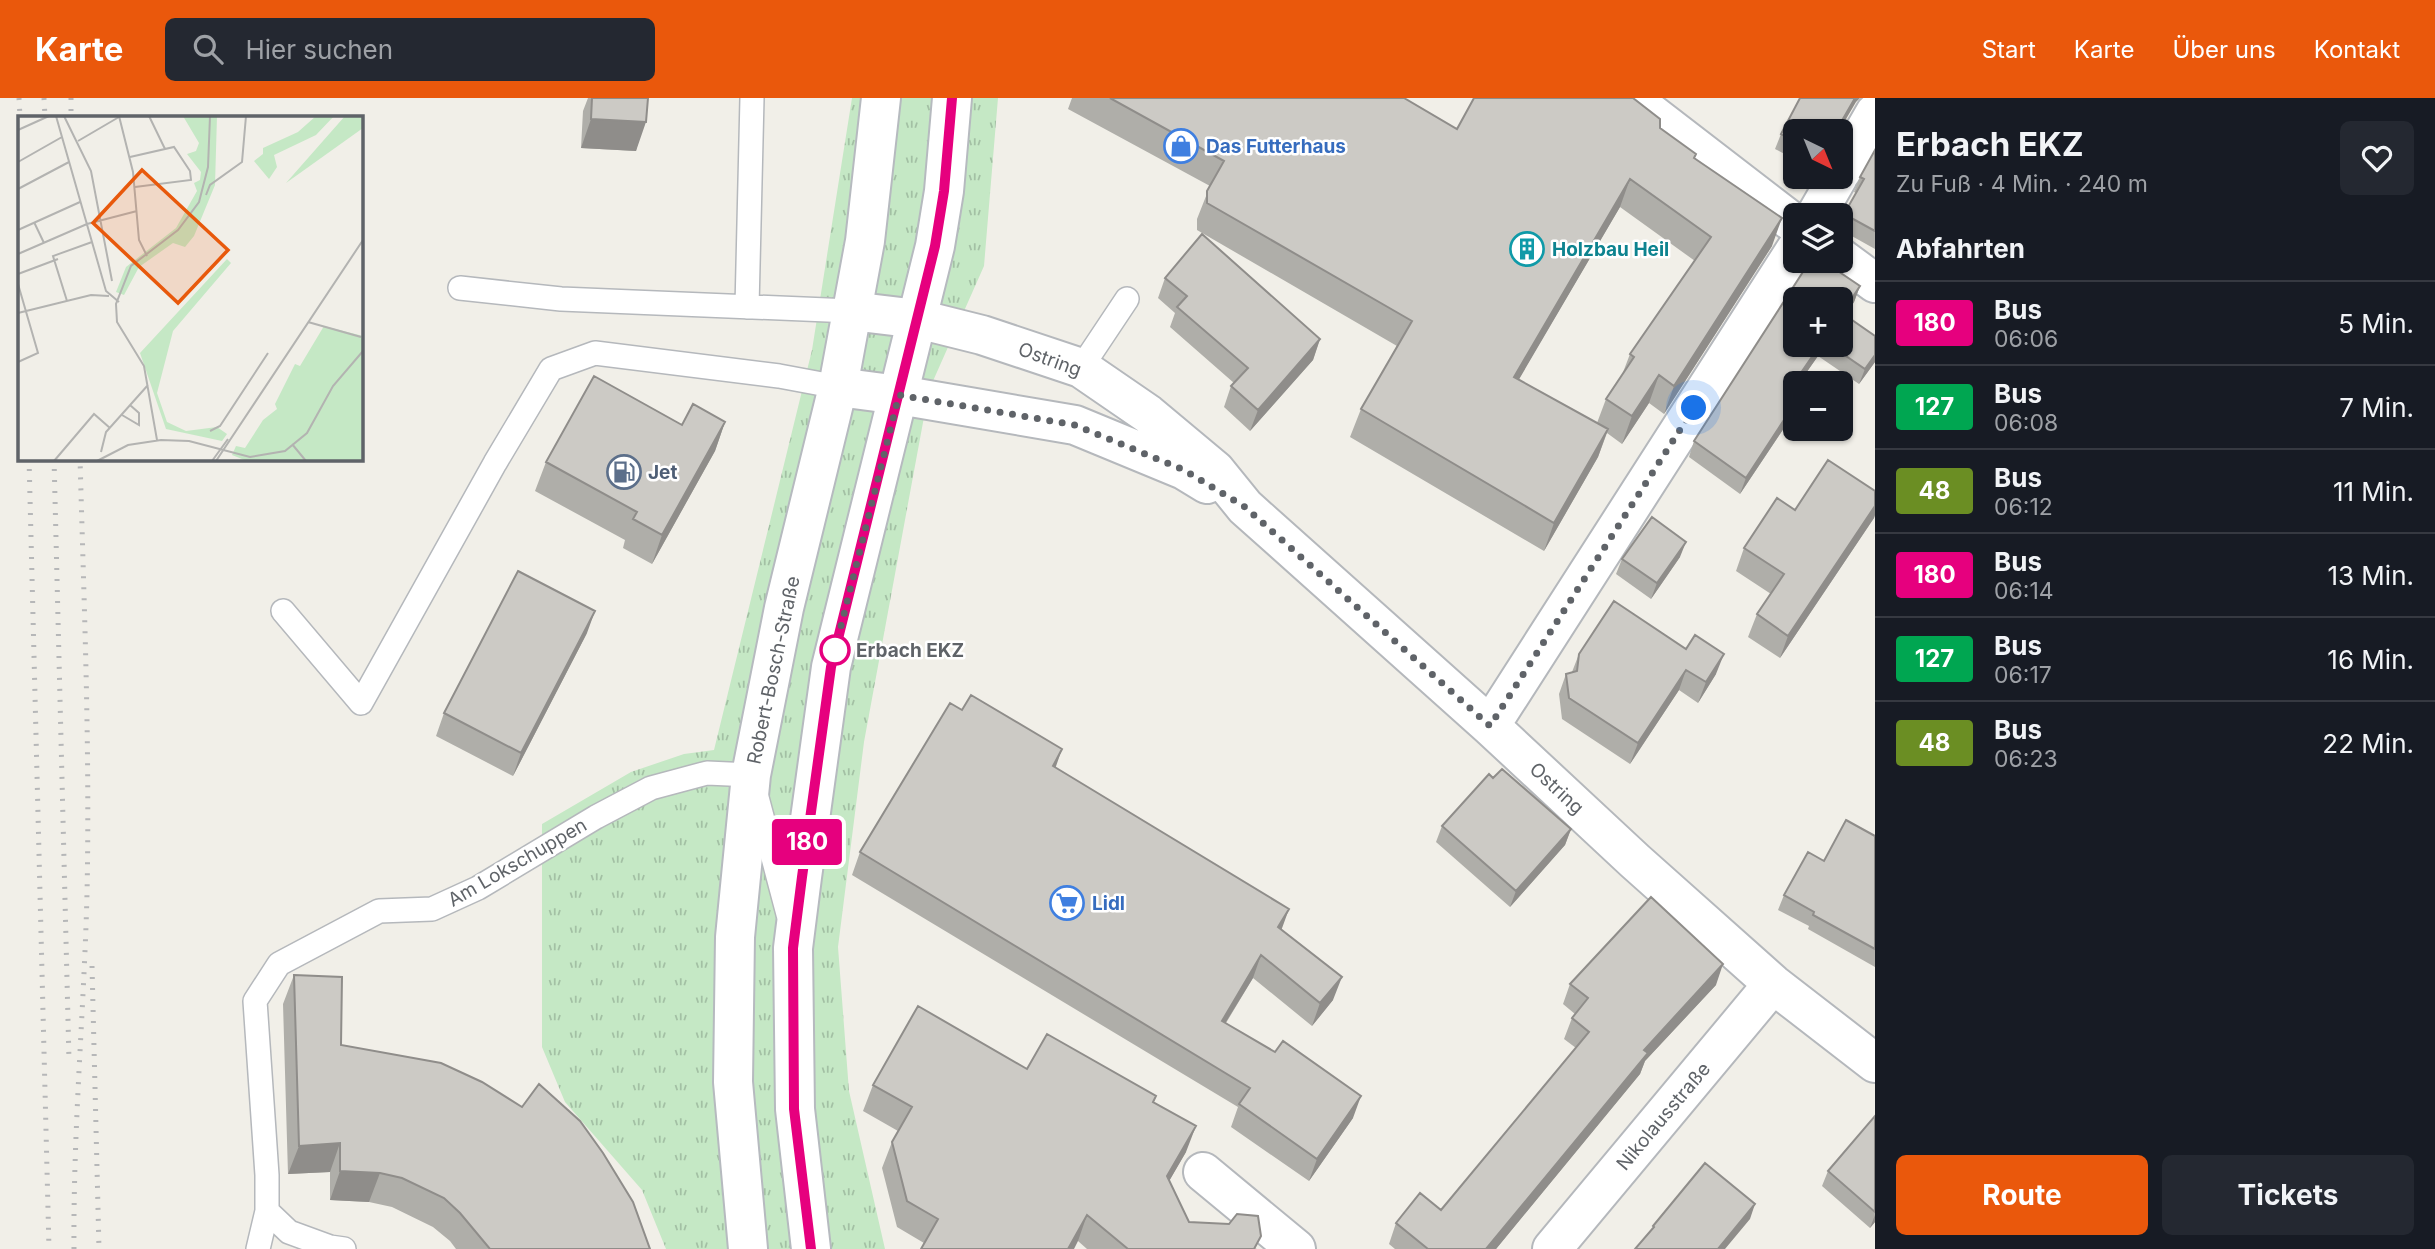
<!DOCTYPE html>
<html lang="de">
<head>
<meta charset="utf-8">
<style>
	:root { --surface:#171b24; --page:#242831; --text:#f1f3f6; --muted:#9ea1a6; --line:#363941; --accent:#ea580c }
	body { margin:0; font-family:Inter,sans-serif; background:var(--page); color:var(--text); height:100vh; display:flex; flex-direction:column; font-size:26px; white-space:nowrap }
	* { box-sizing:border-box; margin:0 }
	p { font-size:23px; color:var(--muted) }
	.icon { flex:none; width:38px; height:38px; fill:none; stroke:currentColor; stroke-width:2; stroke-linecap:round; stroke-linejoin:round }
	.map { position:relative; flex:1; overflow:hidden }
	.panel { display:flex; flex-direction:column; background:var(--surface); width:560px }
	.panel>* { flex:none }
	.badge { padding:0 14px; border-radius:5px; font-size:24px; line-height:46px }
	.needle { width:46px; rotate:137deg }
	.controls { position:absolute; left:1783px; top:21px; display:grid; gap:14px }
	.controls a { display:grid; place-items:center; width:70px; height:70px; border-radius:10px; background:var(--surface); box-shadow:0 2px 5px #0004; font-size:35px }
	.you { position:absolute; width:35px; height:35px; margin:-18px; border:5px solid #fff; border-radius:50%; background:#1a73e8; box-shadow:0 0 0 10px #1a73e833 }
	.map>.badge { position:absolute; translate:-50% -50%; box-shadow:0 0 0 4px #fff }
	h2 { padding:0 21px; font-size:26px; line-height:63px }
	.round { display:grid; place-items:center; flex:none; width:74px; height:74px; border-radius:10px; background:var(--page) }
	.overview { display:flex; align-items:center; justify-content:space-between; height:119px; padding:0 21px }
	h1 { font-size:33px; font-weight:700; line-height:52px }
	.cta { display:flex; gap:14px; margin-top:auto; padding:14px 21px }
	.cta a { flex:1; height:80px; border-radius:10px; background:var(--accent); color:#fff; font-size:28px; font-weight:700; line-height:80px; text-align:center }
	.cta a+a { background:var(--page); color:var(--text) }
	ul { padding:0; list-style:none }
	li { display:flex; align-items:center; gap:21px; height:84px; padding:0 21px; border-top:2px solid var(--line) }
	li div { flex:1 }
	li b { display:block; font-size:26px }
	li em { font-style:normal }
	li .badge { min-width:77px; font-weight:700; text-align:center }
	header { display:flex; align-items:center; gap:42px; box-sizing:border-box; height:98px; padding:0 35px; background:var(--accent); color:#fff }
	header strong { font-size:33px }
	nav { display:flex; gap:38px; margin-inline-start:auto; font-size:24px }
	.search { width:490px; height:63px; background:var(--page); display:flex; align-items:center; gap:18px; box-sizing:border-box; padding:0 24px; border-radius:10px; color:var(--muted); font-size:26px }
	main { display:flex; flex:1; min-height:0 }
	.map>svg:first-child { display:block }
	.grass { fill:url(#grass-tufts) }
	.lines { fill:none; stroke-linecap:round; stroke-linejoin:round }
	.lane-casing { stroke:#b5b8bc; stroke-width:26 }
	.street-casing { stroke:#b5b8bc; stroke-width:42 }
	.secondary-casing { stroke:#b6babf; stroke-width:42 }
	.lane { stroke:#fff; stroke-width:23 }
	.street { stroke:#fff; stroke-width:38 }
	.secondary { stroke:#fff; stroke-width:38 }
	.rail { stroke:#b6b7b8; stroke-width:5; stroke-dasharray:2 9; stroke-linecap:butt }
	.wall { fill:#afaea9; fill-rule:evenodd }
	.shaded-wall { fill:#8f8d8a }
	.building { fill:#cccac5; stroke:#8f8d8a; stroke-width:2 }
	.line-casing { stroke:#fff; stroke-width:16 }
	.line { stroke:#e6007e; stroke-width:10 }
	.walk { stroke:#5f6368; stroke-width:7; stroke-dasharray:0 12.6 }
	.stop-dot { fill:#fff; stroke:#e6007e; stroke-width:3.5 }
	.labels { text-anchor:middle; stroke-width:5; stroke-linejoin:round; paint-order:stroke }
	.shop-label { font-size:19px; font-weight:bold; fill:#366cbe; stroke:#fff; text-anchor:start }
	.culture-label { font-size:19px; font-weight:bold; fill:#0d838f; stroke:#fff; text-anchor:start }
	.street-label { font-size:19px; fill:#5f6368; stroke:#fff }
	.service-label { font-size:19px; font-weight:bold; fill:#4e5e75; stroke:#fff; text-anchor:start }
	.stop-label { font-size:19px; font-weight:bold; fill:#5f6368; stroke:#fff; text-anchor:start }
	.inset-road { fill:none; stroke:#b3b3b1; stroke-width:2 }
	.view { fill:#e8590c; fill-opacity:0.15; stroke:#e8590c; stroke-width:3.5 }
	.inset-edge { fill:none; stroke:#5f6368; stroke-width:3.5 }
</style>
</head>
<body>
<header>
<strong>Karte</strong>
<div class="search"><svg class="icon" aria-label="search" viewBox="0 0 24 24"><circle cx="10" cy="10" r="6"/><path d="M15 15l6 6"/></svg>Hier suchen</div>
<nav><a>Start</a><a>Karte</a><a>Über uns</a><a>Kontakt</a></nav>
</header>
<main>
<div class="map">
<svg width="1875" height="1151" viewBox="0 0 1875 1151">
	<defs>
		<pattern id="grass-tufts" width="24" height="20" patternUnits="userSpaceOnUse" patternTransform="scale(1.75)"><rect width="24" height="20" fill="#c5e8c5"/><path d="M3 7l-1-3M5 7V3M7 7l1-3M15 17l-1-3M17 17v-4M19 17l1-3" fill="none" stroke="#a3c0a4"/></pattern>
	</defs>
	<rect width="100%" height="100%" fill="#f1efe8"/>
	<path class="grass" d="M852,0h146l-14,168 -55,124 -65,352 -26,205 11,144 36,158h-219l-24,-59 -77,-88 -23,-55v-223l89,-52 53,-18 30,-4 98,-400z"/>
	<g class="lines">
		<g class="lane-casing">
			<path id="lane" d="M460,190l101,11 290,12
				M747,209l5,-209
				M1081,270l46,-69
				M283,513l78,92 134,-240 56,-94 44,-16 184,23 59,11
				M267,1113l22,21 41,15 14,2
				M258,1151l9,-38v-36l-12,-174 24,-37 100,-53 53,-2 46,-21 118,-71 55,-29 56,-15 44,2 37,139"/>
		</g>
		<g class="street-casing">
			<path id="street" d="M1631,0l165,127
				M1841,74l34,-59
				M1816,117l22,-38
				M1841,160l34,25
				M851,213l67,8 64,16 99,33 67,46 67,56 30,37 245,219 145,135 138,123 102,79
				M838,289l61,8 176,30 109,45 23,14
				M1490,628l306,-477
				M1203,1074l93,77
				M1552,1151l221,-265"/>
		</g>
		<g class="secondary-casing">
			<path id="secondary" d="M748,1151l-15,-167 2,-145 16,-162 33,-167 54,-221 27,-146 16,-143
				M811,1151l-16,-140 -2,-161 9,-71 29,-210 104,-421 9,-55 8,-93"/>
		</g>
		<use href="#lane" class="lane"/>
		<use href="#street" class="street"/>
		<use href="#secondary" class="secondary"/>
		<path class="rail" d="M19,0l1,19
			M44,0l1,19
			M71,0v19
			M29,360l20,791
			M54,360l15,602
			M92,868l7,283
			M74,1151c-1,-119 10,-237 13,-355 3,-145 -3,-291 -7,-436"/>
	</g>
	<path class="wall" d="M588,0h60l-12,53 -55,-3 2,-37z
		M1072,0h332l53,31 203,-1 35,30 77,88 -108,168 -15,-11 -27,41 -15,-11 -9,24 -54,94 -194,-114 11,-28 36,-63 -200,-116v-11l13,-33 -142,-77zM1620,109l75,54 -65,93 -8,21 -16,24 -9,24 -79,-43z
		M1856,4l-60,29v29l-21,-11 6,-15z
		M1875,52v99l-34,-19v-7l3,-9 12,-21 -2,-1 6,-15z
		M1810,163h13l37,25 -6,16 -9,14 30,20v26l-16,22 -41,-28 -19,27h-3v5l-8,11 7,4 -5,16 -50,75 -51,-37 5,-16zM1796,201h45v46h-45z
		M1165,180l155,61 -7,21 -63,71 -26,-24 7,-21 3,-3 -64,-56 5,-14 -17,-15z
		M725,324l-10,29 -63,113 -29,-16 2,-8 -90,-49 11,-29 136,-37z
		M1875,393v24l-1,3 -94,140 -32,-21 9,-23 14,-20 -35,-23 8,-23 51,-38z
		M1680,459l-29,42 -35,-25 6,-15z
		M587,535l-74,143 -77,-40 8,-23z
		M1686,551l30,25 -18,29 -19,-13 -49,74 -68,-45 -3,-25 7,-20 6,-2 7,-18z
		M1056,670l226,162 51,70 -21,26 -59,-48 -27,45 127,95 -44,63 -78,-54 7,-20 -386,-232 8,-23z
		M1493,680l78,51 -6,16 -55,62 -74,-65 6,-16z
		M1875,738v131l-67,-38 1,-3 -31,-16 6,-15 40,-34z
		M294,877l47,70 309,204h-194l-6,-8 -17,-14 -41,-20 -23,-5 -39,-2v-28l-42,2 -5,-170z
		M1570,886l146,1 -71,76 -5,13 -144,175h-101l-6,-5 7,-21 45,-13 135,-162 -12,-9 8,-21 3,-4 -12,-10z
		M1027,971l129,27 -2,6 32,50 -17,29 20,41 68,27h-170l-9,-8 -154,2 -27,-16 -15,-59 10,-26 6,-11 -35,-20 10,-26z
		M1875,1018v106l-5,6 -48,-42 6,-15z"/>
	<path class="shaded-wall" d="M1855,0h5l-4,4 -17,29h-3z
		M591,21l55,3 -10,29 -55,-3z
		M1630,81l-10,28 -116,198 10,-28z
		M1782,120l-10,28 -108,168 10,-28z
		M1860,188l-6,16 -13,20v-6z
		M1320,241l-7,21 -63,71 8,-21z
		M1820,247h1l-3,11 -19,27h-3v5l-17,24 6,-16z
		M1875,257v7l-16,22 6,-15z
		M1659,277l-10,28 -27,41 10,-28z
		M1795,305l-5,16 -50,75 6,-16z
		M725,324l-10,29 -63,113 10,-29z
		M1608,331l-10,28 -54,94 10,-28z
		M1875,408v9l-1,3 -94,140 8,-22z
		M1686,444l-6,15 -29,42 6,-16z
		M595,513l-8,22 -74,143 8,-23z
		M1724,556l-8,20 -18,29 8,-21z
		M1686,572l-7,20 -49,74 8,-21z
		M1062,651l-8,23 -1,-6z
		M1571,731l-6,16 -55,62 6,-16z
		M1289,811l-8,22 -3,-4z
		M1261,857l-8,23 -40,65 9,-22z
		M1723,866l-7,21 -71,76 -5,13 -144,175h-10l158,-199z
		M1342,879l-9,23 -21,26 8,-23z
		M1361,998l-8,22 -44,63 8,-22z
		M1196,1028l-10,26 -29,50 10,-26z
		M340,1045l-10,29 -42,2 11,-28z
		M340,1073l40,2 -11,29 -39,-2z
		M1755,1106l-5,15 -25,30h-7z
		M1087,1117l-9,26 -4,8h-6z
		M1875,1117v7l-5,6z"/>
	<path class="building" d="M592,0h56l-2,24 -55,-3z
		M1110,0h294l53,31 17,-31h159l27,21v9l36,26 -2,4 88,60 -108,168 -15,-11 -27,41 -26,-17 28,-42 -4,-3 81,-117 -81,-58 -116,198 94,52 -54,94 -193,-114 51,-88 -205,-118v-12l17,-30z
		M1800,0h55l-19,33h-40v11l-15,-8z
		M1875,52v81l-31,-17 20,-35 -4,-2z
		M1202,136l118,105 -62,71 -27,-24 17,-18 -71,-61 10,-11 -22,-18z
		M1810,163h13l37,25 -18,27 33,23v19l-10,14 -35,-24h11v-46h-45v46h24l-35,51 10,7 -49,75 -52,-37z
		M594,278l88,49 11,-21 32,18 -63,113 -29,-16 4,-7 -91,-50z
		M1828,362l47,31v15l-87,130 -31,-22 27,-40 -40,-26 33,-50 18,12z
		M1652,419l34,25 -29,41 -35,-24z
		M518,473l77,40 -74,142 -77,-40z
		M1614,503l72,48 9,-14 29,19 -18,28 -20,-12 -48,73 -69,-45 -3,-24 11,-3 2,-17z
		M971,597l91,54 -9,17 236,143 -11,18 64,50 -22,26 -59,-48 -39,66 53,31 8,-11 78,55 -44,63 -78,-55 11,-16 -390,-236 90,-149 12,7z
		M1502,671l69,60 -55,62 -74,-65 47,-52 4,4z
		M1846,722l29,16v113l-62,-34 1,-3 -30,-17 24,-43 16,9z
		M1651,799l72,67 -79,86 4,3 -162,196h-58l-32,-26 24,-30 21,17 148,-178 -17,-14 16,-20 -18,-14z
		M294,877l48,2 -1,68 100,18 41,19 40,25 17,-23 41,37 23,32 30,49 17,47h-160l-30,-36 -16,-15 -42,-20 -22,-5 -40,-2v-28l-41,3z
		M918,908l109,63 20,-35 109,62 -3,6 43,24 -29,50 22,46 40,2 8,-10 21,2 3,20 -7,13h-126l-41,-34 -19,34h-147l17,-30 -31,-18 -15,-59 20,-35 -39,-22z
		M1875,1018v96l-47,-41z
		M1705,1065l50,41 -37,45h-83l19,-22 -1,-1z"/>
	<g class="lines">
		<g class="line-casing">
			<path id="line" d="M811,1151l-17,-140 -1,-161 9,-71 29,-210 104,-421 9,-55 8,-93"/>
		</g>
		<use href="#line" class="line"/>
		<path class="walk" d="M835,552l64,-255 176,30 109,45 61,37 245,219 204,-318"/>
	</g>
	<defs>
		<g id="shop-ring" transform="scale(1.75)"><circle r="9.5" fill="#fff" stroke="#3f7fe0" stroke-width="1.5"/><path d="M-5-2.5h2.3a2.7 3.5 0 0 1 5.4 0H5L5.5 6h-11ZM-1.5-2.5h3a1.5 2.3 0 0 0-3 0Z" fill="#3f7fe0"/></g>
		<g id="building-ring" transform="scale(1.75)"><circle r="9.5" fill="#fff" stroke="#0f9aa8" stroke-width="1.5"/><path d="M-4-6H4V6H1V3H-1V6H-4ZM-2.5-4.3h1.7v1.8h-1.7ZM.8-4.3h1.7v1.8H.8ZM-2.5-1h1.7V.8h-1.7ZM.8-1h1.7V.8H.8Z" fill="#0f9aa8"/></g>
		<g id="fuel-ring" transform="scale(1.75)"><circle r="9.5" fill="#fff" stroke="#5c6f8a" stroke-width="1.5"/><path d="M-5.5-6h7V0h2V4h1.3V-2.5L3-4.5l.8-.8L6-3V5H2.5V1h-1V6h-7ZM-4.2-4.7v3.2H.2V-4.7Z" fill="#5c6f8a"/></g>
		<g id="supermarket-ring" transform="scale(1.75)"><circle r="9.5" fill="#fff" stroke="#3f7fe0" stroke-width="1.5"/><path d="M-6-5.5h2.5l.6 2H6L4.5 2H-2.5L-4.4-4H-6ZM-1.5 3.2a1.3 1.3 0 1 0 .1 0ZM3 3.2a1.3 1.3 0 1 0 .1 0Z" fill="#3f7fe0"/></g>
	</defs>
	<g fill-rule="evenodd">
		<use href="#shop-ring" x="1181" y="48"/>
		<use href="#building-ring" x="1527" y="151"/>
		<use href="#fuel-ring" x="624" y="374"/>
		<use href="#supermarket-ring" x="1067" y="805"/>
	</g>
	<circle class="stop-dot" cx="835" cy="552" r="14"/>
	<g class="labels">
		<g class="shop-label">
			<text x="1206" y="55">Das Futterhaus</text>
			<text x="1092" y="812">Lidl</text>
		</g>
		<g class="culture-label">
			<text x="1552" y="158">Holzbau Heil</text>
		</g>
		<g class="street-label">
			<text transform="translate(1050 261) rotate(20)" y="7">Ostring</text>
			<text transform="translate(773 572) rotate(-78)" y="7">Robert-Bosch-Straße</text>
			<text transform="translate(1557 690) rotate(43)" y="7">Ostring</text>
			<text transform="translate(517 764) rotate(-30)" y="7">Am Lokschuppen</text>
			<text transform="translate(1663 1018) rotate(-50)" y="7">Nikolausstraße</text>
		</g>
		<g class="service-label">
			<text x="648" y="381">Jet</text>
		</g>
		<g class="stop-label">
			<text x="856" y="559">Erbach EKZ</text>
		</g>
	</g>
	<g transform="translate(18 18)">
		<rect width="345" height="345" fill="#f1efe8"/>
		<path d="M165,0h34l-2,69 -21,51 -9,11 -12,-4 -34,24 -15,28 -8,-3 10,-25 50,-39 21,-37 -3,-8 6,-3 1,-8 -14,-18 9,-3 3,-8zM209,143l4,4 -58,68 -16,62 10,29 19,9 31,-4 10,7 -5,7 -56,-12 -26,-76zM306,210l39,10v18l-54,107h-62l-15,-6 4,-9 9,2 18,-28 14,-11 -2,-5 20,-40 5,2z" fill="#c5e8c5"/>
		<path d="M298,0h18l-18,19 -42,20 3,12 -8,12 -15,-18 9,-7v-6l35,-16zM327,0h18v12l-77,55z" fill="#c5e8c5"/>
		<path d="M345,238v107h-54l-9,-18 32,-52z" fill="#c5e8c5"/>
		<path class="inset-road" d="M38,0l50,175 13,11M46,0l27,55 21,110M101,0l14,56 6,68 8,16M131,0l16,33M0,14l31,-14M60,25l41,-24M112,41l44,-10 16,24 1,9 -56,7M0,46l44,-25M0,73l51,-27M188,79l4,-10 32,-23 4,-46M16,106l10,21M0,114l62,-28M0,138l69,-30 50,-13M0,158l40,-15M0,168l20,69 -20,9M49,185l-14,-45 39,-14M0,197l73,-18 18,1M290,206l53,15M104,299l17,10v-12l-9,-8M192,315l10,-5 48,-73M139,324l-13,-74 -27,-44 -1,-18 15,-38 47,-36 21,-28 9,-35 2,-51M274,328l14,17M83,336l5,-20 42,-47M36,345l40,-47 16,14M79,345l31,-16 33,-5 28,1 61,16 35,-6 22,-18 26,-47 30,-35M194,345l16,-22M198,345l147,-221"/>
		<path class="view" d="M124,54l86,80 -50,53 -85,-80z"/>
		<rect width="345" height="345" class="inset-edge"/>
	</g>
</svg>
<div class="controls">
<a><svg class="needle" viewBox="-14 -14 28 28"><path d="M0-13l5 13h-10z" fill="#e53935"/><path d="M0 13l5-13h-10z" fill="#9ea1a6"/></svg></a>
<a><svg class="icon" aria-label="layers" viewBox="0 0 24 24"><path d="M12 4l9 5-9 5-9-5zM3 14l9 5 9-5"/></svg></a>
<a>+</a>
<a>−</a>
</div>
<div class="you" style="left:1694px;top:310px"></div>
<b class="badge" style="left:807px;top:744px;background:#e6007e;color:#fff">180</b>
</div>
<section class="panel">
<div class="overview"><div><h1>Erbach EKZ</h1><p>Zu Fuß · 4 Min. · 240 m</p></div><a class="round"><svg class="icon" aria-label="heart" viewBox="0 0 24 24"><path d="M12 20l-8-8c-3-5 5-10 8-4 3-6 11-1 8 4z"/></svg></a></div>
<h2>Abfahrten</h2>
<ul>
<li><span class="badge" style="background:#e6007e;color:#fff">180</span><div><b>Bus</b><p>06:06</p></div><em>5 Min.</em></li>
<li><span class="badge" style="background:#00a651;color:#fff">127</span><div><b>Bus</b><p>06:08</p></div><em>7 Min.</em></li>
<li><span class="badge" style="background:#6b8e23;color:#fff">48</span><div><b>Bus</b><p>06:12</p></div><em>11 Min.</em></li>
<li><span class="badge" style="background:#e6007e;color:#fff">180</span><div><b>Bus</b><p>06:14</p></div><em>13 Min.</em></li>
<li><span class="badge" style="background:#00a651;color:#fff">127</span><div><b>Bus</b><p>06:17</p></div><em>16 Min.</em></li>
<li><span class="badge" style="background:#6b8e23;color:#fff">48</span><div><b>Bus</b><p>06:23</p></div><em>22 Min.</em></li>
</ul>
<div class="cta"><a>Route</a><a>Tickets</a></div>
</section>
</main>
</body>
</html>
